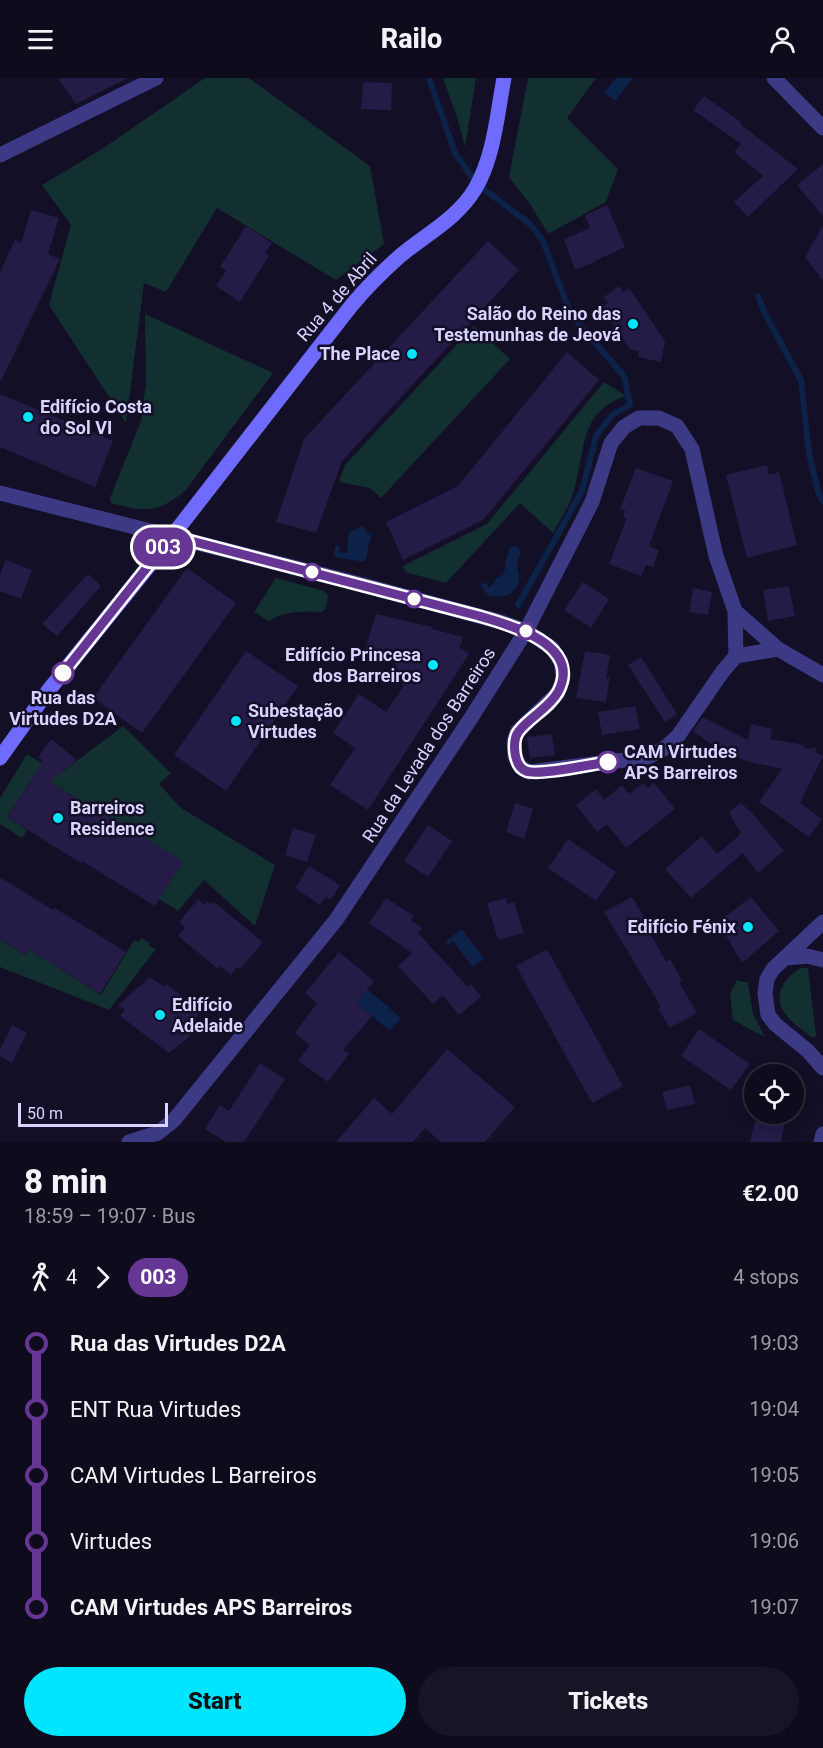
<!DOCTYPE html>
<html lang="en">
<head>
<meta charset="utf-8">
<style>
	:root { --surface:#0e0b1c; --page:#171425; --text:#f1f3f6; --muted:#9b9ba3; --line:#2e2b3b; --accent:#00e5ff }
	body { margin:0; font-family:Roboto,sans-serif; background:var(--page); color:var(--text); height:100vh; display:flex; flex-direction:column; font-size:22px; white-space:nowrap }
	* { box-sizing:border-box; margin:0 }
	p { font-size:20px; color:var(--muted) }
	.icon { flex:none; width:33px; height:33px; fill:none; stroke:currentColor; stroke-width:2; stroke-linecap:round; stroke-linejoin:round }
	.map { position:relative; height:1064px; overflow:hidden }
	.details { display:flex; flex-direction:column; background:var(--surface); flex:1 }
	.details>* { flex:none }
	.badge { padding:0 12px; border-radius:20px; font-size:21px; line-height:39px }
	.buttons { position:absolute; left:744px; top:986px; display:grid; gap:12px }
	.buttons a { display:grid; place-items:center; width:60px; height:60px; border-radius:50%; background:var(--surface); box-shadow:0 3px 15px #0003,0 0 0 2px var(--line); font-size:30px }
	.scale { position:absolute; left:18px; bottom:15px; width:150px; box-sizing:border-box; padding-left:6px; border:3px solid #d9d4ff; border-top:0; font-size:16px; line-height:21px; white-space:nowrap; color:#d9d4ff; -webkit-text-stroke:4px #130f26; paint-order:stroke }
	.map>.badge { position:absolute; translate:-50% -50%; box-shadow:0 0 0 3px #fff }
	.legs { display:flex; align-items:center; gap:9px; height:66px; padding:0 24px; font-size:20px }
	.legs p { margin-inline-start:auto }
	.headline { display:flex; align-items:center; justify-content:space-between; height:102px; padding:0 24px }
	h1 { font-size:33px; font-weight:800; line-height:45px }
	.button { display:flex; gap:12px; margin-top:auto; padding:12px 24px }
	.button a { flex:1; height:69px; border-radius:36px; background:var(--accent); color:#111; font-size:24px; font-weight:800; line-height:69px; text-align:center }
	.button a+a { background:var(--page); color:var(--text) }
	ul { padding:0 24px; list-style:none }
	li { display:flex; align-items:center; gap:21px; height:66px; font-size:22px }
	li i { display:grid; place-items:center; width:9px; height:100%; margin:0 8px; background:currentColor }
	li i::after { content:''; width:15px; height:15px; margin:-8px; border:4px solid; border-radius:50%; background:var(--surface) }
	li p { margin-inline-start:auto }
	li:first-child i { background:linear-gradient(#0000 50%,currentColor 0) }
	li:last-child i { background:linear-gradient(currentColor 50%,#0000 0) }
	header { display:flex; justify-content:space-between; align-items:center; height:78px; padding:0 24px; background:var(--surface); font-size:27px; font-weight:800 }
	.map>svg:first-child { display:block }
	.green { fill:#12302f }
	.water { fill:#0c2248 }
	.lines { fill:none; stroke-linecap:round; stroke-linejoin:round }
	.stream { stroke:#0c2248; stroke-width:6 }
	.building { fill:#241b47 }
	.street { stroke:#3d3a85; stroke-width:15 }
	.secondary { stroke:#6f6bff; stroke-width:15 }
	.line-1-casing { stroke:#fff; stroke-width:14 }
	.line-1 { stroke:#663695; stroke-width:9 }
	.poi-dot { fill:#00e5ff; stroke:#130f26; stroke-width:2 }
	.stop-1-dot { fill:#fff; stroke:#663695; stroke-width:3 }
	.labels { text-anchor:middle; stroke-width:5; stroke-linejoin:round; paint-order:stroke }
	.street-label { font-size:18px; fill:#d9d4ff; stroke:#130f26 }
	.poi-label { font-size:18px; font-weight:bold; fill:#d9d4ff; stroke:#130f26; text-anchor:end }
	.stop-label { font-size:18px; font-weight:bold; fill:#d9d4ff; stroke:#130f26 }
</style>
</head>
<body>
<header><svg class="icon" aria-label="menu" viewBox="0 0 24 24"><path d="M4 6h16M4 12h16M4 18h16"/></svg>Railo<svg class="icon" aria-label="person" viewBox="0 0 24 24"><circle cx="12" cy="8" r="4"/><path d="M4 21q1-7 8-7t8 7"/></svg></header>
<div class="map">
<svg width="823" height="1064" viewBox="0 0 823 1064">
	<rect width="100%" height="100%" fill="#130f26"/>
	<path class="green" d="M205,0h44l121,88 14,78 -48,36 -119,-72 -51,84 -22,-9 -18,140 -77,-118 22,-80 -29,-40 60,-36z
		M443,0h33l-11,69 -7,-27z
		M528,0h68l-29,40 51,51 -12,33 -58,32 -18,-30 -21,-27z
		M145,236l128,59 -88,118c-29,23 -40,21 -74,12l-1,-5 31,-77 5,-38z
		M474,248l36,33 -129,139 -11,-10 -31,-6 6,-17z
		M604,304l22,14c-51,17 -39,60 -54,100 -4,13 -13,25 -19,37l-33,-30 -74,80 -41,-11 -2,-6 84,-42z
		M276,500l48,13 4,5 -2,12 -4,4c-19,0 -36,-2 -53,9l-15,-9z
		M123,648l48,47 -12,11 22,24 94,57 -20,61 -51,-46 -26,31 -19,-12 -49,-82 -1,2 -73,-46 -29,44 20,13 -5,8 -22,-14v-26l27,-44 15,9 15,13z
		M142,860l8,6 -1,2 7,3 -47,61 -109,-43v-28l25,16 4,-6 72,46 33,-55 5,2z
		M801,890h7l8,68 -3,2c-9,-7 -19,-13 -26,-22 -16,-18 -4,-38 14,-48z
		M737,902l11,3 5,31 12,23 -32,-17 -3,-27z"/>
	<path class="water" d="M616,0h17l-18,23 -11,-8z
		M363,448l4,8 5,-2 -7,30 -31,-5 1,-11h5l-1,6 8,1 2,-21z
		M516,468l5,6c-1,5 -4,8 -4,13 0,5 3,10 2,15 -3,16 -18,19 -31,15l-8,-10 6,-3 3,6 8,-10 6,-3c4,-9 2,-20 8,-28z
		M462,851l22,30 -11,8 -20,-26 -5,4 -2,-4z
		M367,911l34,29 -11,13 -34,-28z"/>
	<g class="lines">
		<path class="stream" d="M429,0l26,75 21,30 54,41 13,17 28,74 53,61 6,29 -18,10 -16,21 -14,55 -64,114
			M758,218l8,20 35,64 8,73 9,39 5,9"/>
	</g>
	<path class="building" d="M58,0h70l-52,26z
		M363,4l29,1 -1,27 -30,-1z
		M704,18l37,26 -1,2 58,45 -50,48 -14,-15 29,-26 -29,-24 7,-8 -48,-34z
		M823,86v52l-26,-31z
		M607,127l18,42 -30,14v1l-20,8 -11,-31 26,-11 -5,-13z
		M31,132l28,8 -11,36 12,5 -60,124v-111l15,-32 6,3z
		M823,147v56l-18,-24z
		M246,148l26,17 -7,10 4,3 -29,46 -24,-16 10,-15 -6,-4z
		M488,163l31,29 -177,191 -26,72 -40,-11 28,-83z
		M619,208l4,6 6,-4 36,53 -4,21 -23,-5 1,-6 -9,-2 -29,-42 7,-4 -4,-6z
		M567,274l32,28 -116,140 -80,40 -17,-38 72,-36z
		M0,316l113,47 -18,46 -95,-40z
		M767,387l2,10 10,-3 18,73 -50,13 -21,-83z
		M636,390l37,13 -24,65 10,4 -6,17 -7,-2 -5,11 -32,-12 18,-46 -4,-1 2,-7 -5,-1z
		M6,482l26,10 -11,29 -21,-8v-16z
		M187,490l49,35 -94,130 -49,-35z
		M88,496l13,12 -44,50 -15,-12z
		M583,504l26,17 -18,29 -27,-18z
		M789,508l6,30 -27,5 -5,-31z
		M693,510l19,4 -4,23 -19,-3z
		M376,536l56,13v2l31,8 -3,11 9,6 -101,156 -38,-25 25,-37 -22,-15 26,-39 27,18 17,-25 -8,-25 -31,-10z
		M246,573l52,35 -72,105 -52,-36z
		M585,573l25,4 -4,24 4,-3 -4,26 -30,-4z
		M641,579l36,57 -12,8 -37,-57z
		M635,628l5,23 -38,6 -4,-23z
		M703,639l45,23 3,-16 21,5 -2,10 29,5 9,5 7,-2 2,6 6,3 -23,47 22,16 -13,18 -50,-35 23,-33 -36,-8 -35,-17 -18,-13z
		M552,656l3,21 -25,3 -3,-21z
		M51,661l26,21 -27,22 59,37 1,-3 73,46 -28,44 -73,-45 -1,2 -74,-46 36,-55 -5,-5z
		M643,705l5,5 6,-5 21,26 -49,39 -19,-24 -10,8 -21,-27 20,-16 8,11 18,-15 7,9z
		M515,725l18,6 -9,30 -18,-7z
		M741,725l10,9 33,39 -26,22 -15,-20 -52,45 -26,-29 37,-33 15,18 24,-20 -12,-22z
		M428,747l24,16 -24,36 -24,-16z
		M293,750l23,7 -9,27 -22,-7z
		M568,761l48,33 -20,29 -48,-33z
		M309,788l31,19 -9,15 -5,-3 -6,8 -25,-17z
		M0,799l53,33 2,-2 71,44 -26,42 -71,-45 -4,6 -25,-16z
		M632,819l13,22 -2,1 23,42 4,-3 12,21 -3,2 18,31 -27,15 -12,-20 3,-1 -57,-95z
		M751,819l28,34 -37,32 -24,-41z
		M386,820l28,18 -3,4 11,8 -4,5 50,54 3,-3 10,13 -22,18 -16,-20 -10,9 -35,-38 14,-13 -43,-30z
		M506,820l1,6 7,-2 10,31 -26,7 -11,-37z
		M198,821l6,6 3,-4 4,3 3,-2 49,40 -23,27 -3,-2 -6,8 -11,-9 -2,3 -40,-33 7,-8 -6,-6z
		M547,871l76,137 -31,17 -76,-137z
		M339,874l35,29 -18,22 16,13 -29,34 6,4 -21,28 -30,-21 12,-16 -15,-12 22,-30 -12,-10z
		M150,899l14,10 2,-3 23,17 -2,3 11,9 -5,18 -5,7 -19,15 -49,-37 5,-6 -7,-5z
		M12,947l15,8 -15,30 -12,-7v-7z
		M699,951l51,35 -19,26 -50,-34z
		M447,971l68,58 -30,35h-44l-16,-14 -12,14h-77l38,-44 18,16z
		M260,985l25,16 -41,63h-18l-21,-13 15,-24 9,6z
		M690,1007l5,19 -28,6 -5,-18z
		M770,1035h17l-6,29h-31l5,-21 13,3z"/>
	<g class="lines">
		<path class="street" d="M774,0l49,50
			M0,77l156,-77
			M0,415l348,88 153,41 25,9 26,17 9,14 2,16 -5,15 -41,39 -3,9 1,15 5,11 9,5 119,-15 17,-9 13,-12 45,-65 13,-15 -1,-45
			M736,578l42,-7
			M823,844l-50,47 -6,10 -2,14 3,22 7,9 33,27 15,17
			M786,880l21,-2 16,4
			M129,1064l29,-9 16,-13 162,-200 135,-202 55,-87 66,-129 19,-59 13,-16 15,-9h20l18,8 15,23 24,107 19,55 43,38 45,26
			M821,1064l2,-8"/>
		<path class="secondary" d="M0,680l48,-67 100,-124 203,-261c15,-18 31,-34 49,-50 26,-22 57,-37 75,-67 19,-32 22,-74 29,-111"/>
	</g>
	<g class="lines">
		<g class="line-1-casing">
			<path id="line-1" d="M63,595l109,-137 307,80c32,9 104,29 79,76 -9,16 -28,25 -39,39 -5,6 -5,14 -4,22 1,7 3,15 11,18 13,5 66,-7 82,-9"/>
		</g>
		<use href="#line-1" class="line-1"/>
	</g>
	<g class="poi-dot">
		<circle cx="633" cy="246" r="6"/>
		<circle cx="412" cy="276" r="6"/>
		<circle cx="28" cy="339" r="6"/>
		<circle cx="433" cy="587" r="6"/>
		<circle cx="236" cy="643" r="6"/>
		<circle cx="58" cy="740" r="6"/>
		<circle cx="748" cy="849" r="6"/>
		<circle cx="160" cy="937" r="6"/>
	</g>
	<g class="stop-1-dot">
		<circle cx="312" cy="494" r="8"/>
		<circle cx="414" cy="521" r="8"/>
		<circle cx="526" cy="553" r="8"/>
		<circle cx="63" cy="595" r="10"/>
		<circle cx="608" cy="684" r="10"/>
	</g>
	<g class="labels">
		<g class="street-label">
			<text transform="translate(337 219) rotate(-49)" y="6">Rua 4 de Abril</text>
			<text transform="translate(429 667) rotate(-57)" y="6">Rua da Levada dos Barreiros</text>
		</g>
		<g class="poi-label">
			<text x="621" y="242">Salão do Reino das<tspan x="621" dy="21">Testemunhas de Jeová</tspan></text>
			<text x="400" y="282">The Place</text>
			<text x="40" y="335" text-anchor="start">Edifício Costa<tspan x="40" dy="21">do Sol VI</tspan></text>
			<text x="421" y="583">Edifício Princesa<tspan x="421" dy="21">dos Barreiros</tspan></text>
			<text x="248" y="639" text-anchor="start">Subestação<tspan x="248" dy="21">Virtudes</tspan></text>
			<text x="70" y="736" text-anchor="start">Barreiros<tspan x="70" dy="21">Residence</tspan></text>
			<text x="736" y="855">Edifício Fénix</text>
			<text x="172" y="933" text-anchor="start">Edifício<tspan x="172" dy="21">Adelaide</tspan></text>
		</g>
		<g class="stop-label">
			<text x="63" y="626">Rua das<tspan x="63" dy="21">Virtudes D2A</tspan></text>
			<text x="624" y="680" text-anchor="start">CAM Virtudes<tspan x="624" dy="21">APS Barreiros</tspan></text>
		</g>
	</g>
</svg>
<div class="buttons">
<a><svg class="icon" aria-label="locate" viewBox="0 0 24 24"><circle cx="12" cy="12" r="6"/><path d="M12 2v4M12 18v4M2 12h4M18 12h4"/></svg></a>
</div>
<div class="scale">50 m</div>
<b class="badge" style="left:163px;top:469px;background:#663695;color:#fff">003</b>
</div>
<section class="details">
<div class="headline"><div><h1>8 min</h1><p>18:59 – 19:07 · Bus</p></div><b>€2.00</b></div>
<div class="legs"><svg class="icon" aria-label="walk" viewBox="0 0 24 24"><circle cx="13" cy="4" r="2"/><path d="M13 8l-2 6 4 7M11 14l-3 7M7 12l3-4h3l4 4"/></svg>4<svg class="icon" aria-label="forward" viewBox="0 0 24 24"><path d="M9 5l7 7-7 7"/></svg><b class="badge" style="background:#663695;color:#fff">003</b><p>4 stops</p></div>
<ul>
<li><i style="color:#663695"></i><b>Rua das Virtudes D2A</b><p>19:03</p></li>
<li><i style="color:#663695"></i><span>ENT Rua Virtudes</span><p>19:04</p></li>
<li><i style="color:#663695"></i><span>CAM Virtudes L Barreiros</span><p>19:05</p></li>
<li><i style="color:#663695"></i><span>Virtudes</span><p>19:06</p></li>
<li><i style="color:#663695"></i><b>CAM Virtudes APS Barreiros</b><p>19:07</p></li>
</ul>
<div class="button"><a>Start</a><a>Tickets</a></div>
</section>
</body>
</html>
